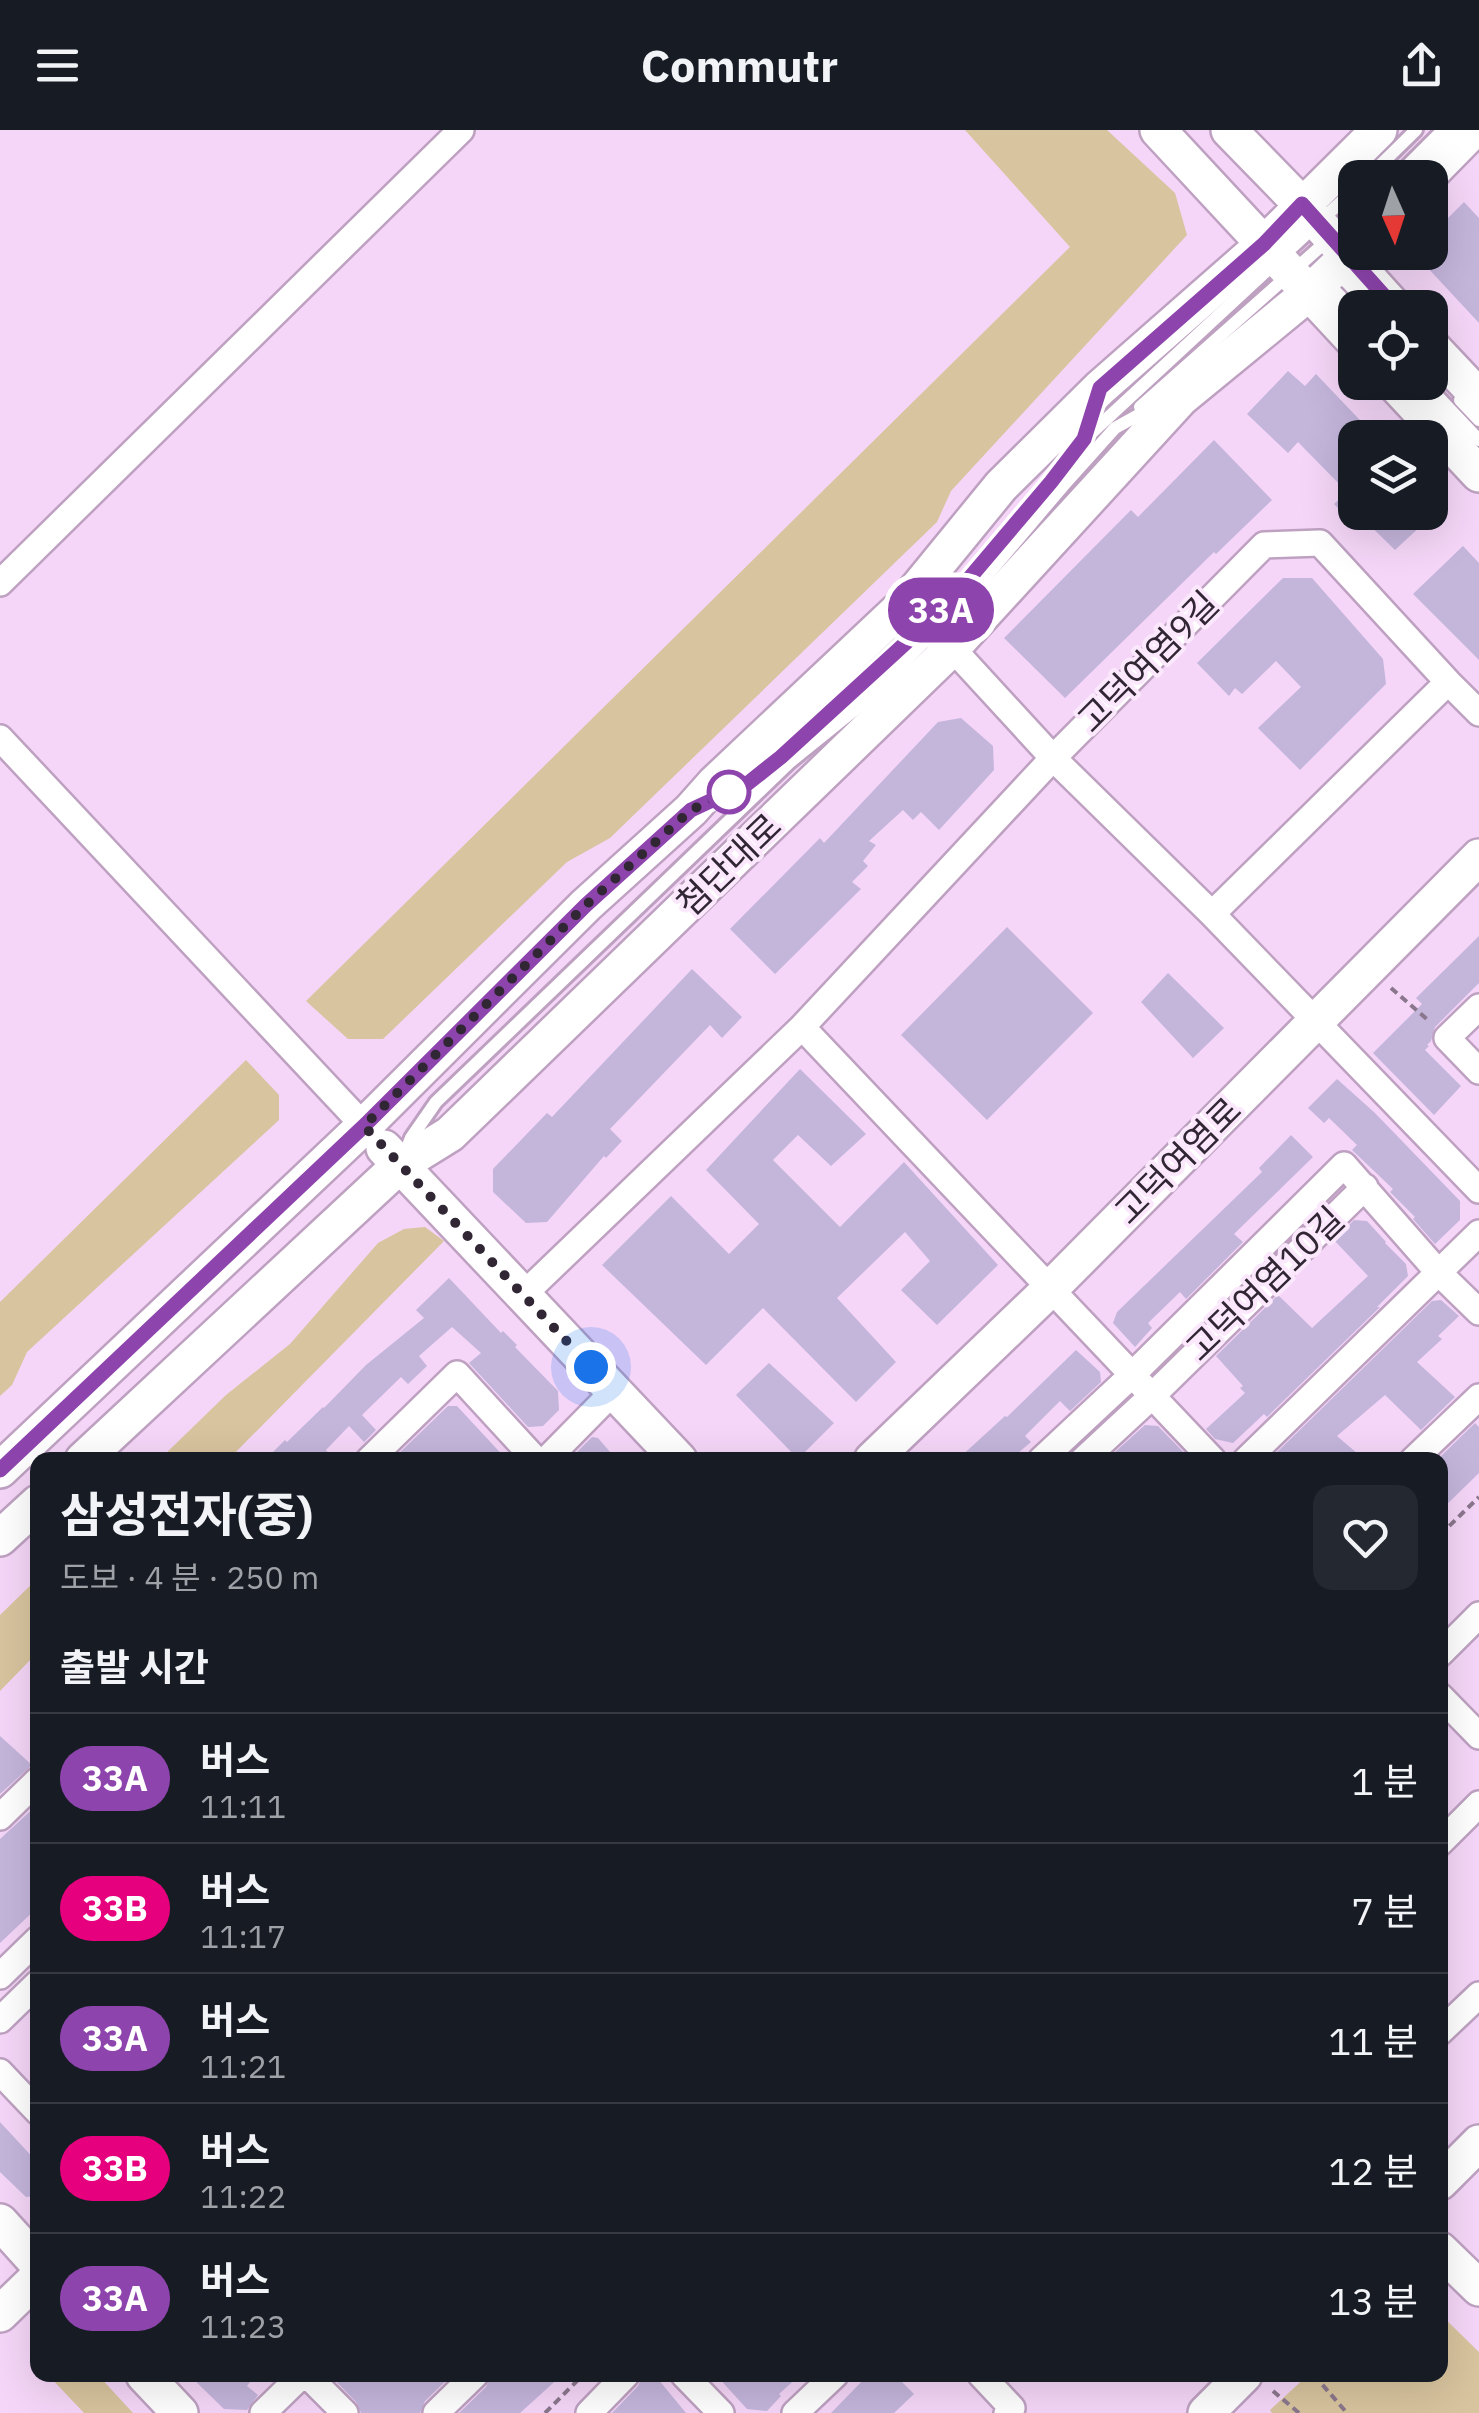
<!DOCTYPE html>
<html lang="ko">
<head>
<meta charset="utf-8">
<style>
	:root { --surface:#171b24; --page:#242831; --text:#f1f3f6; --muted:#9ea1a6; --line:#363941 }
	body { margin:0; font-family:"IBM Plex Sans","Noto Sans KR",sans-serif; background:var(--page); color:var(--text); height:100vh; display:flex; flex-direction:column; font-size:38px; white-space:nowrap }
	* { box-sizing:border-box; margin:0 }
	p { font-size:32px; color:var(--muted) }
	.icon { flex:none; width:55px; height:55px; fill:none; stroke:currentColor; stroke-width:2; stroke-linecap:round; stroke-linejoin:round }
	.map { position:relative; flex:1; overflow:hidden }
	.sheet { position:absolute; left:30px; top:1322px; width:1418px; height:930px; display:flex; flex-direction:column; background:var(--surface); border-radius:20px; box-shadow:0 10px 40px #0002 }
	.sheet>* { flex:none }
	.badge { padding:0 20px; border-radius:32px; font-size:35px; line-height:65px }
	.needle { width:65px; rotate:177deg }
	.tools { position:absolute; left:1338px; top:30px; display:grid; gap:20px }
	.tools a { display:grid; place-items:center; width:110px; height:110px; border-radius:20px; background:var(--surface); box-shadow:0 10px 40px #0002; font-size:50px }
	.you { position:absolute; width:50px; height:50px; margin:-25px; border:8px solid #fff; border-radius:50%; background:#1a73e8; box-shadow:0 0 0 15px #1a73e833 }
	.map>.badge { position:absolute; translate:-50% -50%; box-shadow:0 0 0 5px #fff }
	h2 { padding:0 30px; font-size:38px; line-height:90px }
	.round { display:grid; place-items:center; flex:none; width:105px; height:105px; border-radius:20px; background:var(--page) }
	.summary { display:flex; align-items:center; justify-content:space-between; height:170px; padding:0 30px }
	h1 { font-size:48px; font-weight:700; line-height:75px }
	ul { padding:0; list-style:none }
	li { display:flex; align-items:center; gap:30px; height:130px; padding:0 30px; border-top:2px solid var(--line) }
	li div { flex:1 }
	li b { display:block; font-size:38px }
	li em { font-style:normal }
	li .badge { min-width:110px; font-weight:700; text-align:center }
	header { display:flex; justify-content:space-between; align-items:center; height:130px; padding:0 30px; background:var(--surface); font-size:45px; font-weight:700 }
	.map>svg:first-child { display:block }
	.green { fill:#d8c49e }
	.building { fill:#c4b5db }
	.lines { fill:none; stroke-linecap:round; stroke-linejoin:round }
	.lane-casing { stroke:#bea1c1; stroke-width:18 }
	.street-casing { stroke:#bea1c1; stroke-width:30 }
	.secondary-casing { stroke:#bea1c1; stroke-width:40 }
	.path { stroke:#8b778d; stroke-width:4; stroke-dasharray:8 5; stroke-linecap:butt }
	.lane { stroke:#fff; stroke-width:12 }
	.street { stroke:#fff; stroke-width:25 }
	.secondary { stroke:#fff; stroke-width:35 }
	.line-casing { stroke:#fff; stroke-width:22 }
	.line { stroke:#8e44ad; stroke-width:15 }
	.walk { stroke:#312633; stroke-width:10; stroke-dasharray:0 18 }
	.stop-dot { fill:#fff; stroke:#8e44ad; stroke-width:5 }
	.labels { text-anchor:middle; stroke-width:8; stroke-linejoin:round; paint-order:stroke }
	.street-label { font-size:35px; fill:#312633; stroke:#fbe8fc }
</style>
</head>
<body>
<header><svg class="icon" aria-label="menu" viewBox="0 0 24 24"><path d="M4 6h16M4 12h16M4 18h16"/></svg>Commutr<svg class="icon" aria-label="share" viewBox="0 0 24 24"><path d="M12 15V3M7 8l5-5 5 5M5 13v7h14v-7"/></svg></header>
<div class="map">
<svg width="1479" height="2283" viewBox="0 0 1479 2283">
	<rect width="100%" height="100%" fill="#f5d6f8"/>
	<path class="green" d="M965,0h142l68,63 12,42 -236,256 -14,31 -327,316 -43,24 -184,177h-35l-42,-38 764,-754z
		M246,930l33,35v25l-252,232 -15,33 -12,11v-94z
		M425,1097l19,14 -216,219h-69l67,-65 64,-51 88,-101 26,-14z
		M37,1449v74l-37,38v-76z
		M1440,2184l39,38v61h-207l-2,-3 38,-35h132z
		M48,2245h50l35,38h-49z"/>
	<path class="building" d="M1464,72l15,16v105l-54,-58 13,-13 -8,-8v-8z
		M1288,241l17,15 11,-12 61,64h-22v88l-21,-22 13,-12 -49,-50 -10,11 -41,-39z
		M1214,310l58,60 -56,54 -2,-2 -149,146 -61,-60 127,-128 7,7z
		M1356,382h80l-41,38z
		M1463,416l16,17v97l-66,-66z
		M1283,448h29l71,81 3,25 -86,86 -42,-42 43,-41 -25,-26 -34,33 -7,-6 -6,8 -32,-33z
		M961,588l32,28 1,24 -55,60 -18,-18 -8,8 -10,-10 -34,31 7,4 -13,16 5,5 -16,16 9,7 -86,85 -45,-45 90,-91 4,5 114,-121z
		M1007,797l86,86 -106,107 -86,-85z
		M1479,806v47l-44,44 -4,14 -4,4 2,1 -4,4 36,36 -27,29 -61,-62 49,-49 -6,-6z
		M692,839l50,48 -20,21 -12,-13 -100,104 12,12 -16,17 -2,-2 -57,66 -21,1 -33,-31v-23l54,-56 5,4z
		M1168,843l56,55 -31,30 -52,-56z
		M800,939l66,65 -35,32 -33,-31 -25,25 67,67 64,-65 94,103 -61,60 -36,-35 29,-29 -25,-29 -68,66 59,64 -40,40 -93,-94 -57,57 -104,-100 69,-69 58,58 30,-30 -53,-54z
		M1337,949l38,34 85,88v19l-25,24 -22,-25 2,-2 -25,-25 3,-3 -41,-39 5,-5 -28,-27 -5,5 -16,-15z
		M1291,1005l22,22 -79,77 9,8 -57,57 -6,-7 -32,31 4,5 -17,19 -22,-24 4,-11 145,-140 -3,-4z
		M1354,1090l13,1 19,21 -1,1 21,21 2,12 -31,31h3l-113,110 -3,-3 -31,29 -18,-4 -9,-10 39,-36 -5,-5 3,-2 -27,-30 62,-61 34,33 56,-52 -34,-36z
		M449,1148l52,55 2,-2 14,14 -2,2 43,44 1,19 -16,16 -15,1 -59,-64 12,-10 -29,-26 -33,29 8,10 -19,18 -7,-7 -39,38 14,15 -12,12 -15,-16 -23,24 8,10h-69l20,-20 2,2 36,-35 1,1 42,-43 58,-47 -8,-8z
		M1441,1170l18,16 -21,20 4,3 -25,23 38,35 -34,33 -36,-35 -48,41 28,24h-96l163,-159z
		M1076,1220l24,22 1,10 -31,29 -10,-10 -35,35 6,6 -21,18h-53l48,-44 2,1z
		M769,1233l65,60 -36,36 -62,-64z
		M448,1276h9l50,54h-115z
		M1475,1293l4,4v46l-39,38v-54z
		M1145,1295l13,1 33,34h-69l-7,-8z
		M592,1307l6,1 19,22h-48z
		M0,1606l32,29 -32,29z
		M38,1674v103l-38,36v-104z
		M0,1992l38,41v33l-12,1 -26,-25z
		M189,2245h66l-8,11 11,9 -11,15 -23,-1z
		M330,2245h122l-27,26 -5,12h-59l-5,-11z
		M491,2245h71l-42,38h-61l27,-26z
		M716,2245h84l-21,19 2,2 -14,15 -20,-2z
		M868,2245h27l19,19 -20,19h-63z
		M642,2247l16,2 28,34h-74l26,-27z"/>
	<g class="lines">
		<g class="lane-casing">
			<path id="lane" d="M1367,48l49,-48
				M1395,48l48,-48
				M1336,141l35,37
				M1326,152l29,29
				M1424,252l55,58
				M1460,270l19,20
				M1140,277l215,-191
				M1086,308l269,-249
				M720,667l27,-13 34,-27 164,-150 106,-125 33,-43 9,-30
				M405,1023l6,-15 25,-36 354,-340 78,-63 105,-107 90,-106 52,-58 45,-25"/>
		</g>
		<g class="street-casing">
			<path id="street" d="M0,453l461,-453
				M952,518l101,110 159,156
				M1448,552l31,31
				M0,608l364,388
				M1479,877l-32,31 32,33
				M802,897l411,433
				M522,1166l280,-269 251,-269 211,-213 56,-2 128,139 -236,232 267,276
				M369,1330l88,-86 79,86
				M546,1330l68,-69
				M1041,1330l91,-85 212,-210 95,108 40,39
				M1083,1330l69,-64 213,-209
				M1246,1330l233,-227
				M1413,1330l66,-63
				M1440,1524l39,-39
				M1440,1566l39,40
				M0,1687l38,-37
				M1440,1713l39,-39
				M0,1846l38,-37
				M0,1890l38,-37
				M1440,1902l39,-37
				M0,1942l38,40
				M307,2245l38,38
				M684,2245l37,38
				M981,2245l31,33 -5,5
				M263,2283l39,-38
				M436,2283l39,-38
				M589,2283l37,-38
				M795,2283l40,-38"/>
		</g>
		<g class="secondary-casing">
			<path id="secondary" d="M1158,0l197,212
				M1229,0l72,74 94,104
				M1426,48l47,-48
				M1430,215l49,52
				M1393,252l86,92
				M384,1018l295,312
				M83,1330l317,-295 50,-31 502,-486 229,-250 128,-105 46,-44
				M872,1330l178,-171 429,-432
				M0,1340l364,-344 222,-221 105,-95 24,-27 188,-177 98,-120 99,-98 164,-144 115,-114
				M0,1408l38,-35
				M1440,2052l39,-39
				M0,2092l38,42
				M1440,2120l39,38
				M0,2184l38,-37
				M144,2245l36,38
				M1206,2283l38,-38"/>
		</g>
		<path class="path" d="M1391,858l38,33
			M1440,1405l39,-38
			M1314,2245l33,38
			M1273,2261l26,22
			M545,2283l38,-38"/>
		<use href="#lane" class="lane"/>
		<use href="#street" class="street"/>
		<use href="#secondary" class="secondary"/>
	</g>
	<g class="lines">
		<g class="line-casing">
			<path id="line" d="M0,1340l364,-344 222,-221 105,-95 56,-26 34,-27 164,-150 106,-125 33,-43 16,-51 164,-144 38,-40 93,104"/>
		</g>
		<use href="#line" class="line"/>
		<path class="walk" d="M591,1237l-227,-241 222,-221 105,-95 38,-18"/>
	</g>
	<circle class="stop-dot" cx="729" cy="662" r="20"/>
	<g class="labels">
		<g class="street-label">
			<text transform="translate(1148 532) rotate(-45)" y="12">고덕여염9길</text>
			<text transform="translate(729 735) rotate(-44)" y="12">첨단대로</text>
			<text transform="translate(1178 1031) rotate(-45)" y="12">고덕여염로</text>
			<text transform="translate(1265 1154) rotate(-44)" y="12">고덕여염10길</text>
		</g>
	</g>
</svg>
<div class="tools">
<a><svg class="needle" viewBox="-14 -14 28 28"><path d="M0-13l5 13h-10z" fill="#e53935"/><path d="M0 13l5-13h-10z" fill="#9ea1a6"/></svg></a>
<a><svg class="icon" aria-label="locate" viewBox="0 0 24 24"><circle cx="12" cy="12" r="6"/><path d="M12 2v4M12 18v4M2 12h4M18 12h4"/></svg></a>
<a><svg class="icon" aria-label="layers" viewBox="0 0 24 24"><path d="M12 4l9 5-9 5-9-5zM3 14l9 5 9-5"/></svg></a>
</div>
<div class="you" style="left:591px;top:1237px"></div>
<b class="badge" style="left:941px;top:480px;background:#8e44ad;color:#fff">33A</b>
<section class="sheet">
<div class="summary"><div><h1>삼성전자(중)</h1><p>도보 · 4 분 · 250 m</p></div><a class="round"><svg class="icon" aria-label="heart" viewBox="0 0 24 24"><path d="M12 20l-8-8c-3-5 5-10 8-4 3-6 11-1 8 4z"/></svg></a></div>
<h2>출발 시간</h2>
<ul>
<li><span class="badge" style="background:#8e44ad;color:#fff">33A</span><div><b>버스</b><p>11:11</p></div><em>1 분</em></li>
<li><span class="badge" style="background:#e6007e;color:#fff">33B</span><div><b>버스</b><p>11:17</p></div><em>7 분</em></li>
<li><span class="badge" style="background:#8e44ad;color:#fff">33A</span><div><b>버스</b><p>11:21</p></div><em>11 분</em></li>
<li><span class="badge" style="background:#e6007e;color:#fff">33B</span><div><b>버스</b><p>11:22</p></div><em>12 분</em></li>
<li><span class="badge" style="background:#8e44ad;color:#fff">33A</span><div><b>버스</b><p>11:23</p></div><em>13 분</em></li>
</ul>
</section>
</div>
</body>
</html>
